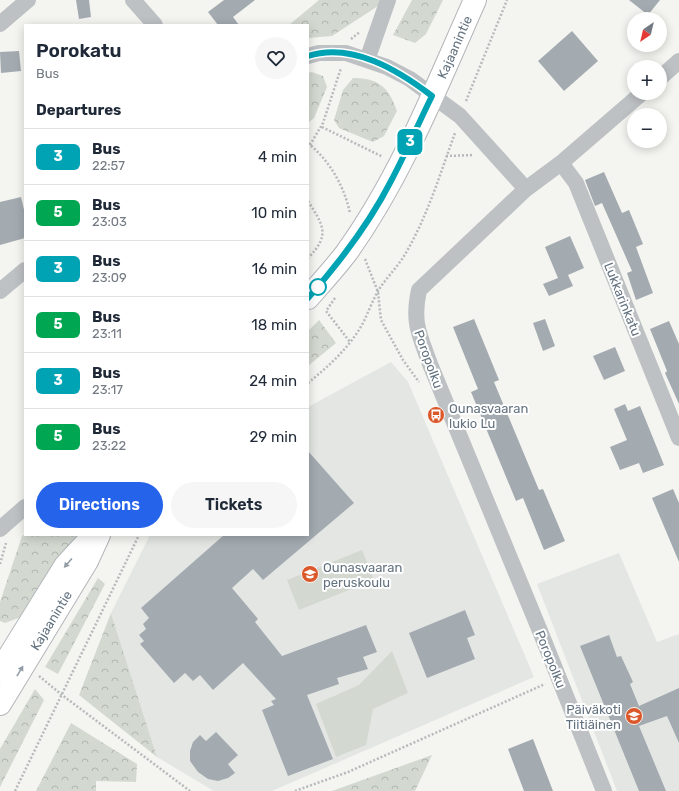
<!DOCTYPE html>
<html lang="en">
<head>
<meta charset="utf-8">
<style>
	:root { --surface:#fff; --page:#f6f6f7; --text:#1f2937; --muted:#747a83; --line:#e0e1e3; --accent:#2563eb }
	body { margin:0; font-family:Rubik,sans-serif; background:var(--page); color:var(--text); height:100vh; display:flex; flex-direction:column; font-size:15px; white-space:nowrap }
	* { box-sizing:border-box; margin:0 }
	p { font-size:13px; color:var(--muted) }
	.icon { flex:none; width:22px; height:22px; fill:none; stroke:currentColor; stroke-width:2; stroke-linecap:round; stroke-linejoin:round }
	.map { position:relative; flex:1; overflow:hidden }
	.sheet { position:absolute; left:24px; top:24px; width:285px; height:512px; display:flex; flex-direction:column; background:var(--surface); border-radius:0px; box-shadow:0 2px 10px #0003 }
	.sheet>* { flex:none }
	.badge { padding:0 8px; border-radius:6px; font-size:14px; line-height:26px }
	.needle { width:26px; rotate:215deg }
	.fabs { position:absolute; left:627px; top:12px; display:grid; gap:8px }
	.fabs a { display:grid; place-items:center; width:40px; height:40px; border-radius:50%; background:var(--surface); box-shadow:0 2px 10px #0003; font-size:20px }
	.map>.badge { position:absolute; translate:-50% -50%; box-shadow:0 0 0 2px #fff }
	h2 { padding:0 12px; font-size:15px; line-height:36px }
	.round { display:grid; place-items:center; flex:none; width:42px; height:42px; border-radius:21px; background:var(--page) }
	.summary { display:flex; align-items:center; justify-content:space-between; height:68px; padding:0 12px }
	h1 { font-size:19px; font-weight:600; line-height:30px }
	.button { display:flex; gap:8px; margin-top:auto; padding:8px 12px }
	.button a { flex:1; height:46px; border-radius:24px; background:var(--accent); color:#fff; font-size:16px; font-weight:600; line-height:46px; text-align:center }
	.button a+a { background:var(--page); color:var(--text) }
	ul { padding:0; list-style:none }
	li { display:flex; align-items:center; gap:12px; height:56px; padding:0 12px; border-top:1px solid var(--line) }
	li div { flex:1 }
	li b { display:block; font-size:15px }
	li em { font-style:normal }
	li .badge { min-width:44px; font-weight:700; text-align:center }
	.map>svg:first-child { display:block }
	.built { fill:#e4e6e4 }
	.green { fill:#d3d9d0 }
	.forest { fill:url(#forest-crowns) }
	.building { fill:#a3abb1 }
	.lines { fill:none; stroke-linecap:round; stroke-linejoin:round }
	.primary-casing { stroke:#b2b6ba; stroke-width:24 }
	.path { stroke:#b7babc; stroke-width:2.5; stroke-dasharray:2 2; stroke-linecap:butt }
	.street { stroke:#bdc1c4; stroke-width:16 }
	.primary { stroke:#fff; stroke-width:22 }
	.oneway { fill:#929da6 }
	.line-casing { stroke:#fff; stroke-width:9 }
	.line { stroke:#00a3b4; stroke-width:6 }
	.stop-dot { fill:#fff; stroke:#00a3b4; stroke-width:2 }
	.labels { text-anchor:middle; stroke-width:4; stroke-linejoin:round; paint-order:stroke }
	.street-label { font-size:13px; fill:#647380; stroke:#fff }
	.poi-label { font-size:13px; fill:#647380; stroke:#fff; text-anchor:start }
</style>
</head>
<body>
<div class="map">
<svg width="679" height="791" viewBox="0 0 679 791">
	<defs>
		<pattern id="forest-crowns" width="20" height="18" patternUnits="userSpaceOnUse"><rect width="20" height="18" fill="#d3d9d0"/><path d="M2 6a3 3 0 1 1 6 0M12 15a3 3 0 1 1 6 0" fill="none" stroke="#afb4ae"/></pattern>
	</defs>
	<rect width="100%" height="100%" fill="#f4f4f0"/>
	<path class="built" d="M391,362l17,20 126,295 -262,114h-58l-57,-34 -46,-144 39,-78h158v-128z
		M619,553l38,89 22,-8v157h-62l-80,-207z"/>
	<path class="green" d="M362,550l12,30 -75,30 -12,-30z
		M392,651l16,42 -35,16 -7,36 -30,12 -20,-53 43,-19z"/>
	<path class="forest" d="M319,0h61l-2,6 -46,30 -24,2v-13h-19z
		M412,0h31l-17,34 -11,9 -22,-8z
		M312,72l11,4 4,11 -13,31 -6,5v-50z
		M353,78c25,0 36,9 44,33l-13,25 -11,6 -34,-14 -5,-8 9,-30z
		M319,320l17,23 -28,23v-35z
		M25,534l57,1 -56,80 -21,8 -5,-2v-19l22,-66z
		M98,578l7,6 -47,90 -13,-7z
		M111,613l46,144 -78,-62z
		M35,689l9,11 -44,87v-38z
		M71,723l66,41 -1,18 -40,-1v10h-60z
		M432,755l-17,36h-83z"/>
	<path class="building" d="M76,0h13l2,17 -12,2z
		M224,0h31l-22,17 6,8h-21l-10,-13z
		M629,0h31l-12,15z
		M572,31l26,30 -34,30 -26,-30z
		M19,51l2,20 -20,2 -1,-21z
		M604,172l18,41 7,-3 14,34 -7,3 17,46 -17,7 -9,-27 5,-2 -30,-68 -7,3 -10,-26z
		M21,197l4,17v24l-25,7v-43z
		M570,236l14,32 -16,7 5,11 -24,10 -6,-12 15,-6 -13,-31z
		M474,319l25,61 -5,2 45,108 4,-1 22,52 -21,9 -21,-52 -7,3 -45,-109 7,-3 -25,-62z
		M545,319l10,27 -12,5 -10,-28z
		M669,321l10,23v60l-14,-31 2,-2 -17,-42z
		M615,347l10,24 -21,9 -11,-24z
		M625,404l3,7 12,-5 24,59 -21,8 -4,-10 -19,7 -10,-23 17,-7 -13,-31z
		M308,451l46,52 -91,77 -10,-11 -21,19 26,31 -3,3 27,34 84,-31 11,27 -14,5 5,12 -31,9 2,6 -32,11 26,64 -45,17 -26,-66 12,-5 -3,-4 5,-2 -33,-36 -30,27 -13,-15 -7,6 -8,-8 -11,10 -34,-39 4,-3 -5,-6 7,-6 -3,-5 6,-6 -8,-10 83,-73h84z
		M673,489l6,14v59l-27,-64z
		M465,610l10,25 -8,3 8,21 -48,19 -18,-45z
		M609,635l8,22 4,-1 12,26 -3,2 9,22 40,-18v55l-12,-27 -28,10 27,65h-27l-59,-145z
		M216,732l22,23 -10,9 7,9 -7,5 -10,3 -10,-2 -10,-7 -8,-11v-10l3,-9 7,-7 6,6z
		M533,739l20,52h-29l-16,-42z"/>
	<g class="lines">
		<g class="primary-casing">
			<g id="primary">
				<path id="s1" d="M308,298c13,-15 27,-30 39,-46 55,-77 90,-167 128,-252"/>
				<path d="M0,671l65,-105 24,-26"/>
				<path id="s2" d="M0,704l87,-143 12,-26"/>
			</g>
		</g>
		<path class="path" d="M351,39l9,-7
			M466,101l41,-101
			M322,127l61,30
			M308,143c22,18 36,43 42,70
			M310,145l13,-22 18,-55
			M446,156l28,-1
			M308,201c15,24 23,34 0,57
			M365,259l13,33 3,28 22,40 16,22
			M335,298l-9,13 24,31
			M308,383c21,-17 42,-36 55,-60 5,-10 9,-21 14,-30 7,-13 19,-24 27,-37 23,-38 36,-82 51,-123
			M0,564l6,-21
			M39,676l23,19 128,96
			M15,791l124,-256
			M295,791l53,-19 197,-88"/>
		<path class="street" d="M133,0l22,25
			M0,24l28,-24
			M308,56l11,-3h27l41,14 23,12 50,37 66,73
			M367,60l21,-60
			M660,78l19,-17
			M561,163l15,20 103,255
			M0,291l25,-21
			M0,529l25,-22
			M604,791l-64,-160 -110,-267c-11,-30 -18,-42 -11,-74l107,-101 35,-26 81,-70"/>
		<use href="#primary" class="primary"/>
	</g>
	<defs><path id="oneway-solid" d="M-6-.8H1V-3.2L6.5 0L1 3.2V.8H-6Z"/></defs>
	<g class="oneway">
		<use href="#oneway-solid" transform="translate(68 563) rotate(131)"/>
		<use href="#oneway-solid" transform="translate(20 671) rotate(-59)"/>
	</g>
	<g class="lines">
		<g class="line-casing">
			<path id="line" d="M308,56c44,-14 90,14 124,40 -14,28 -26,57 -41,85 -22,43 -51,81 -83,117"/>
		</g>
		<use href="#line" class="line"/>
	</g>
	<defs>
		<g id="bus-disc" transform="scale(0.9)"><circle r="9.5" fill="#da582a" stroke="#fff"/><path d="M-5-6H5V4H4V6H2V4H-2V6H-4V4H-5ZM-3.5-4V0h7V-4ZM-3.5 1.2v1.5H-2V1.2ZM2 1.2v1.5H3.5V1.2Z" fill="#fff"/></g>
		<g id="school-disc" transform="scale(0.9)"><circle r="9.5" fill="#da582a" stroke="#fff"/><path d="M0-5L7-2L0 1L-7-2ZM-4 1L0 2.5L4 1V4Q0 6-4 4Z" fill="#fff"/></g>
	</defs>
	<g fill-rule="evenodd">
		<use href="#bus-disc" x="436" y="415"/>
		<use href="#school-disc" x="310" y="574"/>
		<use href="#school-disc" x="634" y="716"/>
	</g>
	<circle class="stop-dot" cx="318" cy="287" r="8"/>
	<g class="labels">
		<g class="street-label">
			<text dy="5" stroke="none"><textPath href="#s1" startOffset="292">Kajaanintie</textPath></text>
			<text transform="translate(623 299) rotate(68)" y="5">Lukkarinkatu</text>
			<text transform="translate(429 359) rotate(70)" y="5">Poropolku</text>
			<text dy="5" stroke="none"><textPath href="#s2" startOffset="98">Kajaanintie</textPath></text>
			<text transform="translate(551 659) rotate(68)" y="5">Poropolku</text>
		</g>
		<g class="poi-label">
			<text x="449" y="413">Ounasvaaran<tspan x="449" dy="15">lukio Lu</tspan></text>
			<text x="323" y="572">Ounasvaaran<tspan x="323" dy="15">peruskoulu</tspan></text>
			<text x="621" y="714" text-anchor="end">Päiväkoti<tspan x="621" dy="15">Tiitiäinen</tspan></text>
		</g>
	</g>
</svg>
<div class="fabs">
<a><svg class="needle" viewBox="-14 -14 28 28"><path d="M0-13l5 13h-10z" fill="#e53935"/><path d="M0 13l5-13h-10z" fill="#747a83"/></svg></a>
<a>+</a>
<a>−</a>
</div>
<b class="badge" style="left:410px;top:142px;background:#00a3b4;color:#fff">3</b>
<section class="sheet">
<div class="summary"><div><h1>Porokatu</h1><p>Bus</p></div><a class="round"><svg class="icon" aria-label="heart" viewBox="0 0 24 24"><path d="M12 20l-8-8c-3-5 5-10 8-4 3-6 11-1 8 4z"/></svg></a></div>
<h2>Departures</h2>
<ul>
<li><span class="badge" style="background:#00a3b4;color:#fff">3</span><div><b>Bus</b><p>22:57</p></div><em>4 min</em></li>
<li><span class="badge" style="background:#00a651;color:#fff">5</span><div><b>Bus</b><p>23:03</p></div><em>10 min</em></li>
<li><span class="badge" style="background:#00a3b4;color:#fff">3</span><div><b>Bus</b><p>23:09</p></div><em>16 min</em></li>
<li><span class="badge" style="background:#00a651;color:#fff">5</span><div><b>Bus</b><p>23:11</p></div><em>18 min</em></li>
<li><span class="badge" style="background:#00a3b4;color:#fff">3</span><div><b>Bus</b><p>23:17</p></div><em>24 min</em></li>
<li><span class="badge" style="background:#00a651;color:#fff">5</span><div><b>Bus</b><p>23:22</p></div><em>29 min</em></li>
</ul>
<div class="button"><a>Directions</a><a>Tickets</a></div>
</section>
</div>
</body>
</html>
